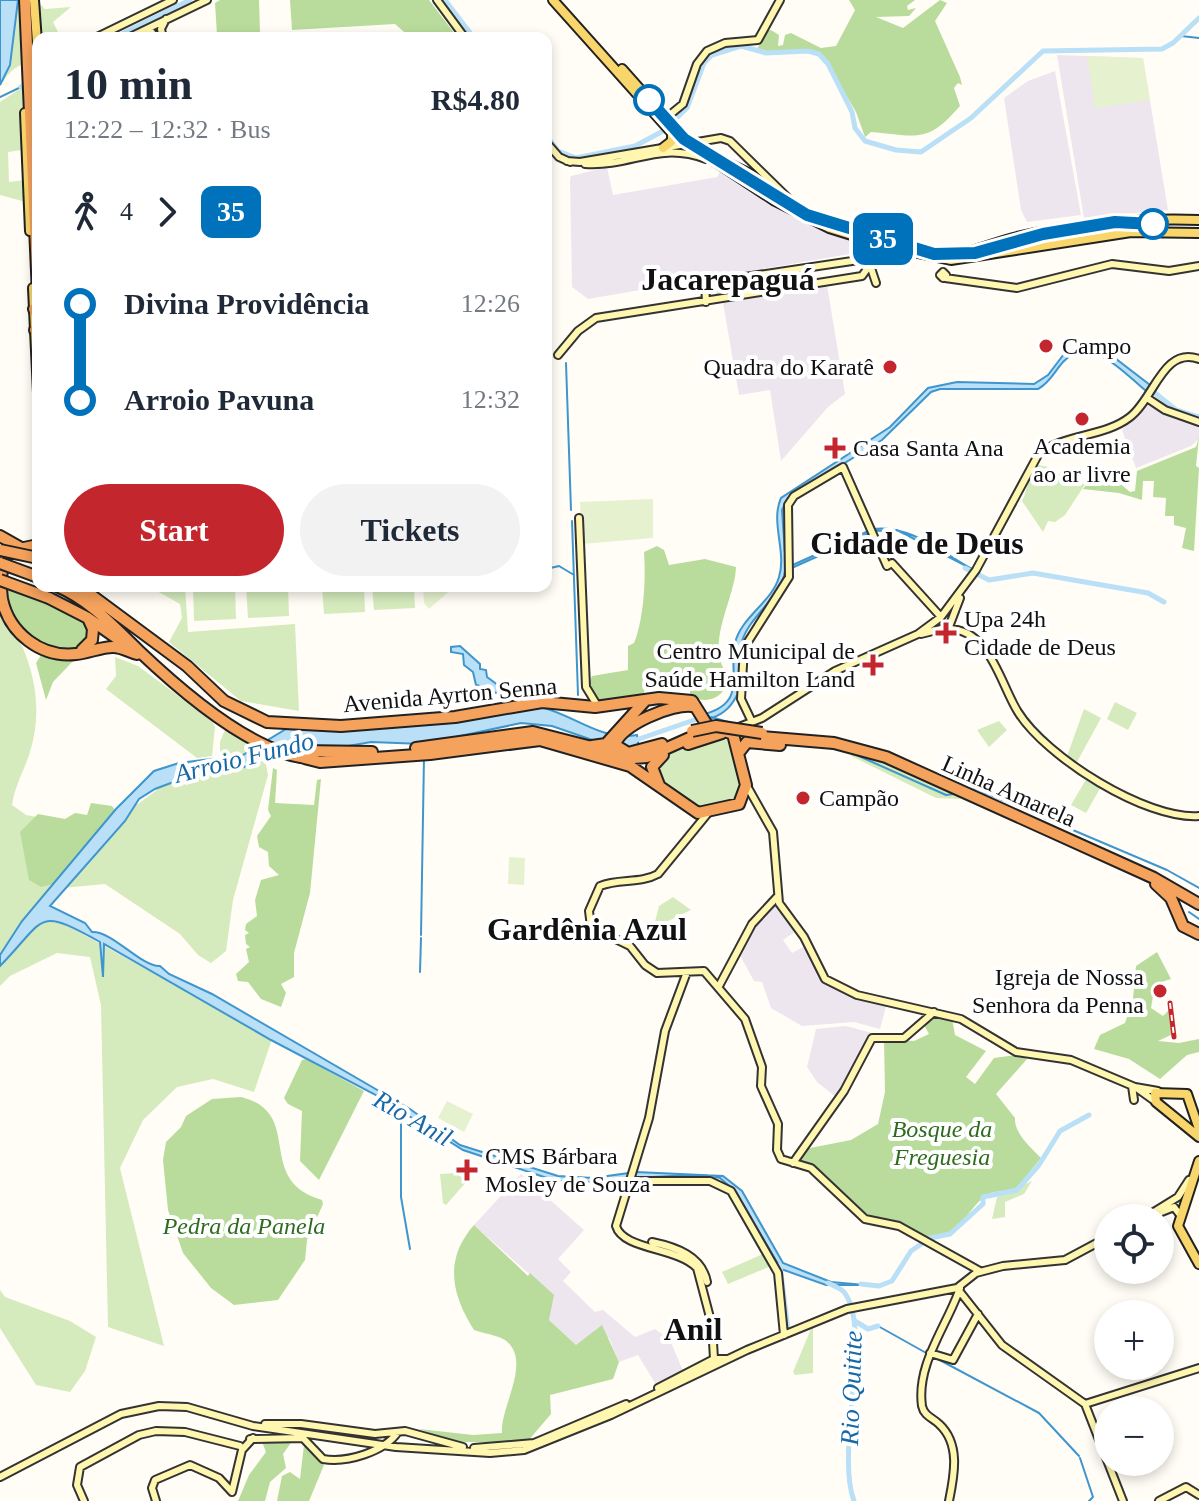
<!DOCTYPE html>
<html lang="en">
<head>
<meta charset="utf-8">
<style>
	:root { --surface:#fff; --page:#f2f2f3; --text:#1f2937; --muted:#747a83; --accent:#c4262e }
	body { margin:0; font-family:Georgia,serif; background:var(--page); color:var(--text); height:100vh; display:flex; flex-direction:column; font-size:30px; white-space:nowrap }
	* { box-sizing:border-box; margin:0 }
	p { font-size:26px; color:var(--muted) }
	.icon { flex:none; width:44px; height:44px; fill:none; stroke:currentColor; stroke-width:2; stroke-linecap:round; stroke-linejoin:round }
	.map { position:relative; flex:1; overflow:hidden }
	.sheet { position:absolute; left:32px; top:32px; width:520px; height:560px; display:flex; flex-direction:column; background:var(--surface); border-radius:16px; box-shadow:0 4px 12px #0003 }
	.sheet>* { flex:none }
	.badge { padding:0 16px; border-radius:12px; font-size:28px; line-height:52px }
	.controls { position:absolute; left:1094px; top:1204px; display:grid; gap:16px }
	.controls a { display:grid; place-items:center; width:80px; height:80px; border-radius:50%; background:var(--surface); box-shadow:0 4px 12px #0003; font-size:40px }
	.map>.badge { position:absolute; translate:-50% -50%; box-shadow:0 0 0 4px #fff }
	.legs { display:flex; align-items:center; gap:12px; height:88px; padding:0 32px; font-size:26px }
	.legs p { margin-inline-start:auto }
	.summary { display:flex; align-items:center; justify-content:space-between; height:136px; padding:0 32px }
	h1 { font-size:44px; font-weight:600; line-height:60px }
	.action { display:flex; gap:16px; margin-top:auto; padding:16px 32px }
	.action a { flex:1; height:92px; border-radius:48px; background:var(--accent); color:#fff; font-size:32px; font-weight:600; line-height:92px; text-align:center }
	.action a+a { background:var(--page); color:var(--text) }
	ul { padding:0 32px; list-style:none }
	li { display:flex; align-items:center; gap:28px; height:96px; font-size:30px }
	li i { display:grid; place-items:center; width:12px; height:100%; margin:0 10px; background:currentColor }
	li i::after { content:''; width:20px; height:20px; margin:-10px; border:6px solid; border-radius:50%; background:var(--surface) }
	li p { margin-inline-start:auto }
	li:first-child i { background:linear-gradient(#0000 50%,currentColor 0) }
	li:last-child i { background:linear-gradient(currentColor 50%,#0000 0) }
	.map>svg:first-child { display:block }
	.industrial { fill:#eee6ef }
	.green { fill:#d5ebbd }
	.forest { fill:#b9dc9c }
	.pitch { fill:#e6f2cf }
	.water { fill:#b9e0f7; stroke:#3f96cf; stroke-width:2 }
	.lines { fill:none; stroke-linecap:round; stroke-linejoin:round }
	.stream { stroke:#3f96cf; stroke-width:2 }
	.river { stroke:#b9e0f7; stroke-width:5 }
	.secondary-casing { stroke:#333; stroke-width:10 }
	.primary-casing { stroke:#222; stroke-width:12 }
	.highway-casing { stroke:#222; stroke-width:14 }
	.secondary { stroke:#fff6b0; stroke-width:6 }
	.primary { stroke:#f9d66b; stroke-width:8 }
	.highway { stroke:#f5a25d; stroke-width:10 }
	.rail-casing { stroke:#c4262e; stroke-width:5 }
	.rail { stroke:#fff; stroke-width:2; stroke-dasharray:6; stroke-linecap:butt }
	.highway-bridge-casing { stroke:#222; stroke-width:14; stroke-linecap:butt }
	.highway-bridge { stroke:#f5a25d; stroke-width:10 }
	.line-1-casing { stroke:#fff; stroke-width:18 }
	.line-1 { stroke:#0072bc; stroke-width:12 }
	.stop-1-dot { fill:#fff; stroke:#0072bc; stroke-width:4 }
	.poi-dot { fill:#c4262e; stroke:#fff; stroke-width:3 }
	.labels { text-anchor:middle; stroke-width:8; stroke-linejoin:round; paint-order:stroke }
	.poi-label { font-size:24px; fill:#111; stroke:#fff; text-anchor:start }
	.street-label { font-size:24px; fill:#111; stroke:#fff }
	.park-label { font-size:24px; font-style:italic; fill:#2f6b1f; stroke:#fff }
	.water-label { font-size:26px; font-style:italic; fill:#1768a6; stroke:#fff }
	.district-label { font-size:32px; font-weight:bold; fill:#111; stroke:#fff }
</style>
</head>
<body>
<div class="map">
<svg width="1199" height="1501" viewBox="0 0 1199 1501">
	<rect width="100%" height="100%" fill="#fffdf5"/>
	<path class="industrial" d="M1057,55l86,3 25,152 -84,8z
		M1055,71l26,144 -54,7 -6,-12 -17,-112 24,-17z
		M607,167l6,28 104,-18 4,-7 100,59 43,11 3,11 -279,48 -16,-12 -2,-107 1,-4z
		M827,285l18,109 -17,13 -47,54 -11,-71 -31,5 -16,-92z
		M1146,405l53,20v14l-8,7 -55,22 -14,-38z
		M772,904l5,1 19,26 -13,9 9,13 13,-7 12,26 8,7 62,24 -7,26 -26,-7 -52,4 -31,-18 -9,-26 -8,-1 -17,-31z
		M846,1026l26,7 -35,65 -20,-16 -10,-15 9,-38z
		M521,1174l63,56 -26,29 13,13 -8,9 32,31 8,-2 32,27 20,-8 15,11 13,31 -28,12 -17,-28 -19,7 -10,-24 -33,7 -28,-26 5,-24 -79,-70z"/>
	<path class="green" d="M19,0l5,81 -24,13 22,-12 -1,-17c-11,5 -14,11 -21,21z
		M36,0l9,9 26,-2 -18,15 8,16h-23z
		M23,87l1,69 -3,2v-8l-13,2 1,30 16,-2 1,22 -26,-7v-93z
		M753,276l3,17 -49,8 -1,-18z
		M1034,464l19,4 18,17 15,-2 -21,32 -10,7 -7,-1 -5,11 -21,-31c7,-13 4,-24 12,-37z
		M148,586h37l3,46 107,-8 4,87 -58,-10 -72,-59 13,-24 -2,-14z
		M193,586h42l1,33 -42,2z
		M246,586h42l1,30 -41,2z
		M322,586h42l1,26 -41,2z
		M372,586h42l1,22 -41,2z
		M0,611c5,14 17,23 23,37 14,34 18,68 7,104 -6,19 -15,33 -18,53l14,10 60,11 22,-15 30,-7 23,-17 31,-12 39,-3 34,-12 3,15 -35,125 -7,51 -15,12 -13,-8 -18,-21 -75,-50 -42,4 -20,24 229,127 -18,53 -41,-13 -36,8 -34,33 -23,48 44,178 -56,-19 -7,-322 -11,-48 -33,-4 -47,23 -10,10z
		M115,657l23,9 74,55 3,6 -3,29 -15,2 -91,-69 10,-13z
		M1115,702l22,11 -9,17 -21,-11z
		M1084,709l17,9 -24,44 -10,-6z
		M999,721l8,9 -18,17 -12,-17z
		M226,727l33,20 -16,8 -23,4v-17z
		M712,736h17l15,52 -4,11 -42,12 -40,-29 -3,-16 6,-8z
		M856,748l107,48 -4,3 -23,-1 -85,-42v-7z
		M1088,776l14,9 -16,28 -15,-8z
		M673,897l18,13 -25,12 -7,13 -5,-9 5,-20z
		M455,1173l12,8 -21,24 -3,-2 -3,-29z
		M1032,1181l-8,13 -19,8v15l-13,2 5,-22z
		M765,1253l6,13 -43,18 -6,-12z
		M0,1290l5,7 65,24 26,16 -11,34 -15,21 -34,-7 -36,-57z
		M813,1324v49l-18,2 -2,-3z"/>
	<path class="forest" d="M220,0h39l1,32 -43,3 -2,-32z
		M290,0h139l29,38h-47l-16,-14 -103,6z
		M849,0h66l-8,6 1,4 8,-2 -7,8 -33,1 27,11 37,-28 7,3 -12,18 25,56 2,8 -4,-2 -4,5 6,18c-33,38 -42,30 -89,26l-6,5 -9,-25 -35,-59c-21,-7 -43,3 -64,-4l10,-18 4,-1 8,5 -1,11 5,-1 2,-10 6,-2 30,15 15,-2 19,-36z
		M1119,223l17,2 -87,16h-29z
		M1199,437l-3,29 3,2 -5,83 -12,-3 4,-20 -12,-3v-9h-9l1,-18 -13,-1 1,-16h-11l-1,19 -23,-7 -36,-4 9,-12 16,-1 3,7 6,-2 13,11 5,-1 2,-20 59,-24z
		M657,546l7,4 5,15 36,-6 31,8c-1,34 -35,82 -5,111 -8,20 -24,28 -41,17v-16l-12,-6 -12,7h-19l-5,20 -42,4 -12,-18 4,-10 36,-6v-24l6,-3c10,-24 12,-65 10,-91z
		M4,584l81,34 7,18 -13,14c-45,-2 -69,-20 -75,-66z
		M41,655l34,4 -22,23 -7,18 -10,-37z
		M273,768l4,2 -2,33 39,2 3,-25 4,-1 -11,114 -16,60v24l-13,7 5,9 -5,14 -20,-8 -13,-17 -10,-1 -2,-7 13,-12 -3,-13 4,-2 -4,-3 -1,-9 4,-2 -4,-3 1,-6 11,-8 -2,-16 6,-20 18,-5 -10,-9 -1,-14 -9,-5 -2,-11 14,-20 -3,-6z
		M91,803l21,3 3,4 -62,74 -12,3 -12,-7 -9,-48 18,-18 27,5 10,-6 12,2z
		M1157,952l14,27 -16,5 -4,24 12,8 8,-8 2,26 -15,7 21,2 20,-4v13l-12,3 -27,24 -31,-20 -35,-10 6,-14 25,-12 8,-24 3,-33z
		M938,1016l14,2 3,17 31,16 -20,26 9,7 19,-26 22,-3 11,4 -31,35 19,24c-1,15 15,29 26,40l-26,32c-8,3 -17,0 -24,3 -19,8 -25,33 -46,41 -47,17 -114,-47 -146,-76l6,-9 46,-9 27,-16 7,-32 -1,-53 30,2 15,-7 -5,-9z
		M306,1059l58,32 -45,89 -19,-19 2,-50 -14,-7 -4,-6 18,-38z
		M241,1097c65,16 12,83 81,103l1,4 -16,36 -2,20 -27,40 -44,5 -23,-17 -28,-35 -15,-43 -5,-50 3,-18 15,-15 5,-11 26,-17z
		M474,1225l54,51 2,-3 24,22 -5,25 27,25 26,-20 17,37 -6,17 -63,16 1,19 -24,28h-73l-35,-13 54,6 29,-2c-2,-27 31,-72 3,-93 -8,-5 -23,-7 -31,-10 -23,-36 -30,-71 0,-105z
		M261,1439l32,1 -10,14 3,14 -16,14 -5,19h-27l11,-26 17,-23z
		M307,1441l17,24 -15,36h-32l5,-25 8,-4 10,7 4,-34z"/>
	<path class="pitch" d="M1087,56l56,2 7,42 -55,8z
		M653,499v39l-71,6 -2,-42z
		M423,586h32l-26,23 -5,-6z
		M509,857l16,1 -1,27 -16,-1z
		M447,1101l26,13 -9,18 -26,-14z"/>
	<path class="water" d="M0,0h18l-8,65 -10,20z
		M1080,346l27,6 43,33 -4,6c-20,-16 -55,-58 -82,-30 -9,9 -13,21 -26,28h-98l-9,3 -49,48 -94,58 -6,12 4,58 87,-39c36,-5 68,23 99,40l-75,-39 -23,1 -89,40c-4,27 -34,43 -43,70 -6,18 5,38 -6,56 -7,13 -15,18 -29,23l-2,-6c43,-12 23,-42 30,-71 6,-26 37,-41 44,-66 8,-25 -9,-55 2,-79l109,-71 38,-39 29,-6 77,2 14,-9 16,-21z
		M460,646l20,18v5l6,1 1,7 27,20c-16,1 -24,-10 -38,-12l-3,-13 -9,-7 -1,-11 -12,-2v-5z
		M540,707c33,7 62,35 97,28l2,14 -8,1 -30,-7 -49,-17 -31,-3 -98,21 -52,-2 -23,4 -74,2 -30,19 -52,8 -37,14 -16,10 -14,22 -75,85 35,17 7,9c21,-1 49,35 68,34l9,8 43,20 198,115 50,36 98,31 35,2 36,-5 -1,5 -29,4 -43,-1 -93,-31 -89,-56 -103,-54 -167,-96 -1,33 -3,-35c-65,-36 -53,-24 -100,24v-11l22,-34 94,-112 38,-38 25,-8 64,-8 43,-26 56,1 104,-7z
		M636,1172l87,4 19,15 41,72 48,19 34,3h-39l-45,-16 -45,-77 -16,-14 -14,-3 -4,3 -11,-3 -57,3z"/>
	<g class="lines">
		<path class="stream" d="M1181,36l18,2
			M0,97l21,-10
			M566,363l5,147
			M572,521l6,174
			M546,569l13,-3 15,9
			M711,717l24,7
			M817,746l29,5
			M852,753l94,42 8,-1
			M974,788l193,82 32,18
			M1137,876l15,8
			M1189,912l10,7
			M421,935l3,-178
			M420,972l1,-34
			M401,1119v78l9,52
			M878,1326l50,28
			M934,1357l105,56 40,43
			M1080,1458l13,39 -4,4"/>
		<path class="river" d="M445,0l29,38
			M114,38l76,-38
			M21,87l17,-10
			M546,135l12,16 18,7 59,-12 28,-15 24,-23 17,-45 8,-8 29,-9 25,7 42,-2 11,3 9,10 24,48 3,16 10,13 31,9 25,2 50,-34 72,-67 119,-2 11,-6 26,-25
			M1149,388l27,22 23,7
			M965,568l24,12 44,-7 115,20 16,9
			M633,741l70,-24
			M780,1265l8,65
			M828,1283c4,2 12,5 16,9 29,36 -9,159 10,209
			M861,1284l18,2 13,-5 19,-30 19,-13 20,-4 33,-30v-7l34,-7 22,-25 21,-34 29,-16
			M855,1321l13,8 10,-3"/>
		<g class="secondary-casing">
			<path id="secondary" d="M437,0l28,38
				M143,31l7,-1 6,8
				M95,38l78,-38
				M128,38l79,-38
				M163,38l-2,-9 5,-10
				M666,118l17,-14 14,-40 10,-13 18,-8 33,-3 22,-40
				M546,142l13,15 11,5
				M567,161l13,1 141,-24 9,3 57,56
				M585,164c47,3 73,-23 121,-5
				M871,268l5,15
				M943,272l3,3 -3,3 -3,-3z
				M945,278l72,10 95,-24 57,7 30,-5
				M706,302l-1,-19 167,-25
				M558,355l20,-24 18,-13 266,-42 10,-14v-21
				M1147,398l18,12 34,12
				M579,518l7,169 11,18
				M946,629c44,-2 54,55 72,83 28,45 128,108 181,104
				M921,634l28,-7 11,-29
				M752,722l-11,-23 3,-51 45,-71 -1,-72 6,-9 49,-29 44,99 5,-3 49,54
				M739,727l23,-9 73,-47 83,-37 23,-17 35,-47 62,-115c26,-22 65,-17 92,-38 24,-18 33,-71 69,-58
				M747,786l26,46 6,71 25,34 21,42 32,16 104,24 55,33 55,8 64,27 23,4
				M708,813l-50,61c-18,10 -39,4 -58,12l-11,25 2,16 39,19 15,19 12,8 47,-2 41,48 17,48 -1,19 17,38 -1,26 4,9 30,9 54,51 34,7 81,45
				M687,972l-22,59 -16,87 -33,108c7,24 61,21 81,42l15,57 2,34
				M719,986l33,-62 25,-27
				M1132,1086l2,14
				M1138,1089l18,13
				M793,1163l51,-72 28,-53h32l30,-26
				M630,1181h80l21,10 47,82 6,62
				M1159,1213l15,-6 6,8
				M1144,1218l34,-21 11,-17
				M652,1242c24,5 50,14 55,40
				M957,1288l45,57 83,59 38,97
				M930,1353l23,7 25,-46
				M658,1388l56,-29h14
				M1085,1404l114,-36
				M265,1424h36l74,10 30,-3 58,16
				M250,1439l53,-1 20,21c24,4 61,-7 75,-27
				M474,1448l60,-5 92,-39
				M0,1477l121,-63 38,-8 28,1 66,19 143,21 94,6 34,-3 87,-35 136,-65 100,-41 110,-21 19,-15 27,-7 62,-6 43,-23
				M84,1501l-7,-16 3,-18 59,-32 17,-4 29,1 55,14
				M156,1501l-4,-13 3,-8 35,-15 29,13 13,14 10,-42 11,-12
				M949,1501c5,-25 12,-57 -10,-77 -6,-6 -15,-8 -17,-18 -6,-42 25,-80 38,-118
				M1159,1501l27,-14 13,8"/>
		</g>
		<g class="primary-casing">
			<path id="primary" d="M34,0l4,56
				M553,0l119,133 103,68 54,27 61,19 61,13 180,-28 68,1
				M622,69l55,62
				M25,113l5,118
				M663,148l9,-7v-8
				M725,162l27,13 46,33
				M821,219l109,32
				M963,253c19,-4 36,-12 54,-16 61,-14 121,-19 182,-17
				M33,288l5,105
				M1199,1129l-12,-35 -32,-1 1,9 43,35
				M1199,1161l-21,65 21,38"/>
		</g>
		<g class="highway-casing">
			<path id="highway" d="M25,0l13,294
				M35,122l3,35
				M34,309l4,7
				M35,330l3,-3
				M0,536l23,13
				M38,545l-28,6c-10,13 -10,32 -8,48 7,34 39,59 74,55 12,-1 25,-7 37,-7 9,0 16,5 24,7
				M57,586c34,15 55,39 82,65 40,38 114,103 170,107
				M79,586l108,80 37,35 43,21 74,4 114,-9 87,-15 53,5 64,-9 33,3 15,24 26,9 13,51 -7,19 -41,9 -68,-47 -90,-26 -110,14 -110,8 -16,-4
				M49,598l39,20 37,26
				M82,650l10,-10 1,-11 -5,-11
				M761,737l73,6 52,14 268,121 45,26
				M662,744l-34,9 -13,-8c4,-20 59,-42 77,-39
				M688,744l34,-11
				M592,746l14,-2 38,-42
				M416,748l117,-16 94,24
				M300,751l72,1
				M740,751l7,-9 33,3
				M620,759l27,-2 47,-21
				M659,785l-7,-18 11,-12
				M1156,884l15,14 12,28 16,8"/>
		</g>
		<use href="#secondary" class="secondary"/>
		<use href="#primary" class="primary"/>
		<use href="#highway" class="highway"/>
		<g class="rail-casing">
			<path id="rail" d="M1170,1003l4,34"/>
		</g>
		<use href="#rail" class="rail"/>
		<g class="highway-bridge-casing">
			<path id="highway-bridge" d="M0,550l38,8
				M0,563l38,14
				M0,580l49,18
				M692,731l24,-5 46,7"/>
		</g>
		<use href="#highway-bridge" class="highway-bridge"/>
	</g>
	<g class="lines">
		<g class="line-1-casing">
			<path id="line-1" d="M649,100l35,39 123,76 127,39 41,-1 68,-19 72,-12 38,2"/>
		</g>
		<use href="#line-1" class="line-1"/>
	</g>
	<g class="stop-1-dot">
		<circle cx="649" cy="100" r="14"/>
		<circle cx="1153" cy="224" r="14"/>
	</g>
	<g class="poi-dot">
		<circle cx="1046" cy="346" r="8"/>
		<circle cx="890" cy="367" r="8"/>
		<circle cx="1082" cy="419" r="8"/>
		<path d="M831 436h8v8h8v8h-8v8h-8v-8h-8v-8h8z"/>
		<path d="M942 621h8v8h8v8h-8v8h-8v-8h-8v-8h8z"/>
		<path d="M869 653h8v8h8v8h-8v8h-8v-8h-8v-8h8z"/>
		<circle cx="803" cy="798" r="8"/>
		<circle cx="1160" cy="991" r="8"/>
		<path d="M463 1158h8v8h8v8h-8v8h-8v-8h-8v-8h8z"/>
	</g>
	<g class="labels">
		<g class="poi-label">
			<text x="1062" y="354">Campo</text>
			<text x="874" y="375" text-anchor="end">Quadra do Karatê</text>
			<text x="1082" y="454" text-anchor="middle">Academia<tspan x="1082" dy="28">ao ar livre</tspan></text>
			<text x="853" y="456">Casa Santa Ana</text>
			<text x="964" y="627">Upa 24h<tspan x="964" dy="28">Cidade de Deus</tspan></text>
			<text x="855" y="659" text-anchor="end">Centro Municipal de<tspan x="855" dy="28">Saúde Hamilton Land</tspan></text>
			<text x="819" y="806">Campão</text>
			<text x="1144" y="985" text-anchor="end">Igreja de Nossa<tspan x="1144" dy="28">Senhora da Penna</tspan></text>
			<text x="485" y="1164">CMS Bárbara<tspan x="485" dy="28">Mosley de Souza</tspan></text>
		</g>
		<g class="street-label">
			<text transform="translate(450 695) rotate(-5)" y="8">Avenida Ayrton Senna</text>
			<text transform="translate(1009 791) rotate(24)" y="8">Linha Amarela</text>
		</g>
		<g class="park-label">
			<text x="942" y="1137">Bosque da<tspan x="942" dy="28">Freguesia</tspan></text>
			<text x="244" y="1234">Pedra da Panela</text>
		</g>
		<g class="water-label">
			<text transform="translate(244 757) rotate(-14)" y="9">Arroio Fundo</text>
			<text transform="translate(413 1118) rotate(30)" y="9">Rio Anil</text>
			<text transform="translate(851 1388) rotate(-88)" y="9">Rio Quitite</text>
		</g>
		<g class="district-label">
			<text x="728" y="290">Jacarepaguá</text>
			<text x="917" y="554">Cidade de Deus</text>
			<text x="587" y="940">Gardênia Azul</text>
			<text x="693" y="1340">Anil</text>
		</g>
	</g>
</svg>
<div class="controls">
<a><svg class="icon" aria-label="locate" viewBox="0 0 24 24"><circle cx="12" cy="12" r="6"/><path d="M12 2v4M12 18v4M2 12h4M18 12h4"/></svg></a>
<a>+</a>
<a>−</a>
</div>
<b class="badge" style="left:883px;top:239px;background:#0072bc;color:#fff">35</b>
<section class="sheet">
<div class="summary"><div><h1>10 min</h1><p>12:22 – 12:32 · Bus</p></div><b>R$4.80</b></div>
<div class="legs"><svg class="icon" aria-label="walk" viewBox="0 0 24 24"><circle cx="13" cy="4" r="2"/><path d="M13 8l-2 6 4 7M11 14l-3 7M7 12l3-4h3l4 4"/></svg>4<svg class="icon" aria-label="forward" viewBox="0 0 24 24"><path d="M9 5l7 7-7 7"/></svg><b class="badge" style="background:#0072bc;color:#fff">35</b></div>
<ul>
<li><i style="color:#0072bc"></i><b>Divina Providência</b><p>12:26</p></li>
<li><i style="color:#0072bc"></i><b>Arroio Pavuna</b><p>12:32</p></li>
</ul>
<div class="action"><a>Start</a><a>Tickets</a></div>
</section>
</div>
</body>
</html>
